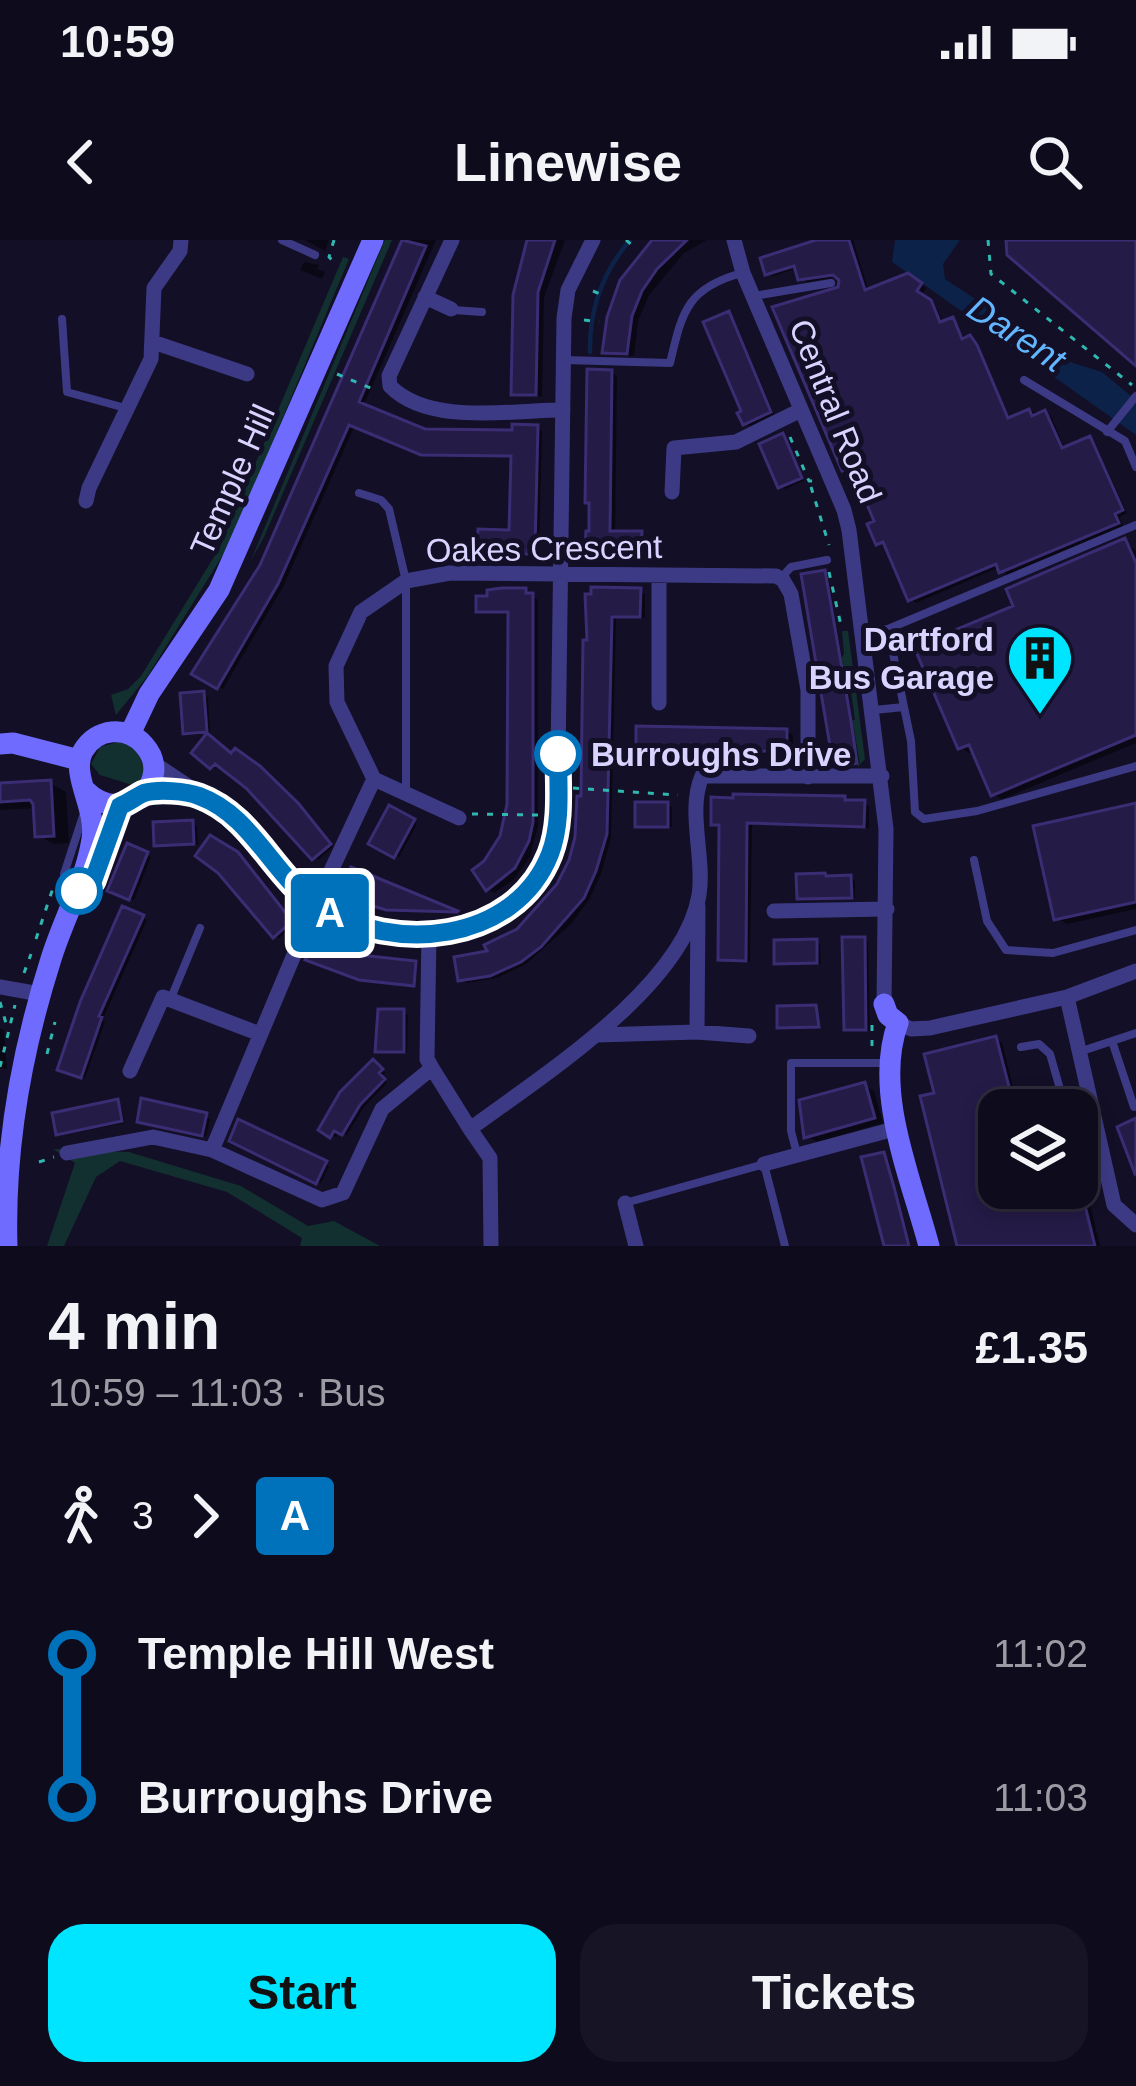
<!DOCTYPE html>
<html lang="en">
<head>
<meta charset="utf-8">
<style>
	:root { --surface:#0e0b1c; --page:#171425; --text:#f1f3f6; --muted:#9b9ba3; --line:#2e2b3b; --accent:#00e5ff }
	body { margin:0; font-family:Helvetica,sans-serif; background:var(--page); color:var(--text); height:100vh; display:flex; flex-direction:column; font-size:45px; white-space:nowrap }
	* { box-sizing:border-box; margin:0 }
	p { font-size:39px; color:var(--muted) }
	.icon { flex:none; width:66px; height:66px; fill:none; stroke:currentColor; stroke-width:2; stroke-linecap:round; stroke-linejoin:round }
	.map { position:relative; height:1006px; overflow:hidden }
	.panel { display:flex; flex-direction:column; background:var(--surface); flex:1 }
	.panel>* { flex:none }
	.badge { padding:0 24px; border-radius:9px; font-size:42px; line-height:78px }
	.tools { position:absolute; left:978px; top:849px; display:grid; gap:24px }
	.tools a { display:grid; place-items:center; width:120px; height:120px; border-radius:24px; background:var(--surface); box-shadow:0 6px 18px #0003,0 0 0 3px var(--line); font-size:60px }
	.map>.badge { position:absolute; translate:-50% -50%; box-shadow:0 0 0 6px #fff }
	.legs { display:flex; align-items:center; gap:18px; height:132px; padding:0 48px; font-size:39px }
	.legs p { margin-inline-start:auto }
	.summary { display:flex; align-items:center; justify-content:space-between; height:204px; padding:0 48px }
	h1 { font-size:66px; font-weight:700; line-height:90px }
	.button { display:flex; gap:24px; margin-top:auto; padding:24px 48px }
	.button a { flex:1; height:138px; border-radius:36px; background:var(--accent); color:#111; font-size:48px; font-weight:700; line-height:138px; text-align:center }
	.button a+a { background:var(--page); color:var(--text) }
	ul { padding:0 48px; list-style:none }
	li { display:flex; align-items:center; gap:42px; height:144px; font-size:45px }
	li i { display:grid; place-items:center; width:18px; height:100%; margin:0 15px; background:currentColor }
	li i::after { content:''; width:30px; height:30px; margin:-15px; border:9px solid; border-radius:50%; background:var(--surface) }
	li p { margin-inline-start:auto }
	li:first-child i { background:linear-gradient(#0000 50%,currentColor 0) }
	li:last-child i { background:linear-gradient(currentColor 50%,#0000 0) }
	.status { display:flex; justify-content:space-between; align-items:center; height:84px; padding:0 60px; background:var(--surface); direction:ltr }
	.status svg { height:33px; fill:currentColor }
	header { display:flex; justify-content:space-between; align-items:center; height:156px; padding:0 48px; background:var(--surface); font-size:54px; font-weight:700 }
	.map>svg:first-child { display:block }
	.green { fill:#12302f }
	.water { fill:#0c2248 }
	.shadow { fill:#0007 }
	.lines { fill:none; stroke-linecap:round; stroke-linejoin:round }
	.stream { stroke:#0c2248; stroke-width:4.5 }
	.building { fill:#241b47; stroke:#3b2d73; stroke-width:3 }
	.path { stroke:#2fb8b0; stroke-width:3; stroke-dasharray:6 9; stroke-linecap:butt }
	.lane { stroke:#3d3a85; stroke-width:8 }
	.street { stroke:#3d3a85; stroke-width:15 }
	.secondary { stroke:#6f6bff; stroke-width:21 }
	.line-1-casing { stroke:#fff; stroke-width:27 }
	.line-1 { stroke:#0072bc; stroke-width:18 }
	.stop-1-dot { fill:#fff; stroke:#0072bc; stroke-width:6 }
	.labels { text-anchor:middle; stroke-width:10; stroke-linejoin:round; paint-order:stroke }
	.street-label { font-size:33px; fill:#d9d4ff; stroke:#130f26 }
	.poi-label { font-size:33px; font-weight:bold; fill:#d9d4ff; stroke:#130f26; text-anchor:end }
	.stop-label { font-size:33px; font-weight:bold; fill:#d9d4ff; stroke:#130f26; text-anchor:start }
	.water-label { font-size:36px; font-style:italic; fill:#62b6ff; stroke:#130f26 }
</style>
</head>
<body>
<div class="status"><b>10:59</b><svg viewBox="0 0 49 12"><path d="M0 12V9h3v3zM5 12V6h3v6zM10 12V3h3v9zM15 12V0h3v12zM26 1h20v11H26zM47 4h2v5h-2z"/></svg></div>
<header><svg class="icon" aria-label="back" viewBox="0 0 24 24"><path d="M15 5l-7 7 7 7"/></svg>Linewise<svg class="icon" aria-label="search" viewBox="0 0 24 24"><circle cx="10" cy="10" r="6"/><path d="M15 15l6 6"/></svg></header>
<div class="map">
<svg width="1136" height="1006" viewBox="0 0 1136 1006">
	<rect width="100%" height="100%" fill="#130f26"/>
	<path class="green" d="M385,0h7l-128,297 -13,23z
		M343,17l6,2 -118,283 -84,135 -31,38 -5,-20 17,-6 13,-13 79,-129z
		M842,391h6l17,128 -7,8 -9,-46 6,-1 -4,-29 -6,-3 -4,-29 3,-5z
		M121,501l18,10 5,19 -5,17 -39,-12 -9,-11 9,-17z
		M53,909l76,3 112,34 67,40 26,-5 46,25h-80l2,-8 -75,-46 -107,-31 -24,16 -32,69h-17l28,-83z"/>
	<path class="water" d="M895,0h65l-17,24 2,15 128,84 29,9 34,28v35l-244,-173z"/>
	<path class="shadow" d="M305,0h24l-4,11z
		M406,0h30l-73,167 62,25 89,1 23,-5 5,3 -3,120h-7v5l-23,-1 -23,-6 26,-16 2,-76 -85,-1 -74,-31 -72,162 -60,102 -28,-16 67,-106z
		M531,0h34l-21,57 -2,100 -28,-4z
		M657,0h50l-23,13 -35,42 -11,26 -4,35 -21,-1 -8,-4z
		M827,0h26l16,52 38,-16 19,12 -5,8 15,11 8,17 8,-4 14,20 9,2 36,78 18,-8 16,1 6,3 14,34 25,-10 5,3 32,70 -8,4 4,9 -116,49 -7,-8 -84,36 -6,-4 -23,-54 -9,-2v-20l-23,-53 -11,-1 -9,-176 8,-13 -6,-3 -30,5 -9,-14 -25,8 -5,-3z
		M304,22l15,3 -2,4 8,3 -3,7 -22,-9z
		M728,75l5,2 41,97 -24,12 -5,-3z
		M611,133l6,3 -2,158 32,3v13l-23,4v3l-30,-3 -2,-20z
		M782,196l23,44 -20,9 -4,-3z
		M1125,302l11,9v192l-134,56 -9,-5 -18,-43 -6,2 -9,-6 57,-140z
		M824,333l4,2 32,189 -25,-2z
		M525,351l13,9v226l-8,31 -17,23 -19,13 -6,-4 -2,-26 17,-26 7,-32 1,-191 -32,-4z
		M640,351l5,3v24h-29l-5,220 -10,36 -12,26 -18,24 -45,40 -29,14 -31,5 -5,-4 57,-47 42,-46 18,-49 6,-38 6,-156 -2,-46z
		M203,455l5,2 2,36 -20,2 -5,-3z
		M787,492l6,3v18l-147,2 -7,-4z
		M195,512l37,4 71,54 30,37 -15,13 -4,-2 -66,-72 -28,-22 -4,5z
		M50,543l16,9 3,51 -15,1 -16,-9 -4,-27 -34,2v-24z
		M864,563l5,3v22l-117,-4 -2,138 -29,-3 -1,-133 -6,-3z
		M668,565l4,2v20l-34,-2z
		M1136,566v103l-69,15 -10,-6z
		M390,569l27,15 -18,33 -27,-14z
		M192,583l5,3 1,19 -41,-1z
		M128,607l23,10 -17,43 -23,-10z
		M242,618l53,66 -16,14 -4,-2z
		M850,638l5,3v17l-55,-1z
		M124,670l23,10 -45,101 3,1 -20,56 -20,-7z
		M864,700l4,2 2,89h-19l-4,-2z
		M816,702l4,2 1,20 -44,-1z
		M403,772l5,3 -1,38 -29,-3z
		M0,788l4,2 3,39h-7z
		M995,799l7,4 17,67h-20v78h40l2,10 38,-10 8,4 13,54h-142l-35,-148 14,-3z
		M377,825l8,8 -4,4 6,6 -23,24 -17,28 -7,-4 -4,6 -14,-8z
		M864,845l10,6 9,32 -66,19 -10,-6z
		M117,863l4,2 4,18 -62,12 -4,-2z
		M206,876l4,3 -4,17 -62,-13z
		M240,883l89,43 -8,17 -88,-43z
		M883,915l5,3 23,88h-23l-23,-87z"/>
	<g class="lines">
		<path class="stream" d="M590,112c-1,-43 12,-79 40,-112"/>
	</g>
	<path class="building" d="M402,0l24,6 -67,156 66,27 87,1v-6l26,1 -3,125h-7v4h-27l-24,-7 1,-18 31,1 2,-74 -90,-1 -72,-30 -71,159 -61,105 -26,-15 69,-109z
		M527,0h28l-17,52 -2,103h-25l2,-100z
		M652,0h35l-30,29 -15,22 -10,25 -5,38 -25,-1 5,-36 13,-37z
		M816,0h33l16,50 43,-17 14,10 -5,8 14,9 9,22 13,-5 9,22 8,-4 7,10 31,73 21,-9 3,7 13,-6 17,38 28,-12 33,74 -8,4 4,9 -120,50 -3,-9 -88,37 -25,-59 -7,3 -9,-21 7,-3 -23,-54 -9,4 -70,-164 66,-20 1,-7 -6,-5 -35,5 -4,-14 -29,9 -5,-17z
		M1006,0h130v126l-129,-111z
		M729,71l42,101 -28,13 -6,-12 4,-2 -38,-89z
		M587,129l25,1 -2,161h32l-1,17 -23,4v3h-27v-6h-6l1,-18h3v-28h-4z
		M783,193l19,45 -24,10 -19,-44z
		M1125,298l11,25v172l-145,61 -22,-51 -11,4 -44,-102 99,-41 -7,-17z
		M825,330l26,151 6,42 -4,1h-20l-32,-190z
		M591,347l50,1 -1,29h-28l-5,217 -11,37 -12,27 -43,49 -20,15 -31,14 -32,5 -4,-24 33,-6 -3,-6 33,-16 40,-45 12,-24 6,-23 2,-41h4l2,-156h4l-2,-46h6z
		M501,348h25v5h7v229l-4,19 -14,27 -29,23 -14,-21 12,-9 16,-25 7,-32 1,-192h-32v-16h11v-6z
		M204,451l3,41 -24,2 -3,-41z
		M636,486l151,3v22l-151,2z
		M207,493l24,20 4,-5 25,18 39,38 32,40 -19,16 -66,-72 -31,-24 -5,5 -19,-16z
		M51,540l3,56 -19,1 -2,-33 -3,-4 -30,2v-19z
		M733,554l112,2v4h20l-1,27 -117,-4 -1,138 -28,-1 1,-135h-8v-28l22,1z
		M635,562h33v25h-33z
		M1136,563v99l-82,18 -21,-94z
		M389,565l26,14 -21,39 -26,-14z
		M193,580l1,24 -40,2 -1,-24z
		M210,595l28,17 54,69 -19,17 -55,-65 -23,-17z
		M127,603l21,9 -19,48 -22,-9z
		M351,627l107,44 -1,1 -71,-2 -29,-9 -16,-9z
		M825,633l1,3 25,-1 1,23 -55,1 -1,-25z
		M122,666l22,9 -45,101 3,1 -21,61 -24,-8 23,-68z
		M842,697h23l1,93h-22z
		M315,698l45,17 56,6 -2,25 -55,-6 -54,-20z
		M817,699v24l-43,1v-24z
		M816,765l3,22 -42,1v-22z
		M378,769h26v43h-29z
		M996,796l19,74h-16v78h35l2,8 44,-11 15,61h-138l-37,-150 14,-3 -10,-39z
		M373,819l10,10 -4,4 6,6 -25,26 -18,30 -8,-4 -4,7 -12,-8 22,-38z
		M865,842l10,36 -71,20 -5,-38z
		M141,858l66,15 -5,23 -65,-14z
		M118,859l4,22 -66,14 -4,-22z
		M1136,878v55l-1,1 -18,-47z
		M238,879l89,42 -11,23 -87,-43z
		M884,912l10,35 15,59h-25l-23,-89z"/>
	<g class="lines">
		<path class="path" d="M334,0l-5,17 8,8
			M626,0l9,8
			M988,0l3,34 141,111
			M593,51l12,5
			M584,80l15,2
			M337,134l36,15
			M790,197l19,44h6
			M811,247l18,58
			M829,332l13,58
			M573,548l105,7
			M472,574l68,1
			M36,699l18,-54
			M24,733l7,-19
			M0,762l7,25
			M872,806v-21
			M47,814l8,-32
			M0,827l15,-62
			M39,922l15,-5"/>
		<path class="lane" d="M282,0l33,15
			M754,56l77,-13
			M453,70l29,2
			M62,79l5,73 62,17
			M564,120l106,3c12,-50 16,-75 72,-90
			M1024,140l101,61 11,26
			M1107,192l29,-36
			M359,253l22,7 8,9 17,72v213
			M782,337l9,-10 36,-7
			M888,389l23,112 4,71 9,7 53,-8 159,-45
			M864,395l24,-6 248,-104
			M874,470l30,-3
			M974,620l13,61 19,29 47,3 83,-23
			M70,649l-6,-15 20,-61
			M171,758l29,-70
			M1112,801l22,66
			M1021,807l18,-3 11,10 16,56
			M1082,811l54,-18
			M1077,895l21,-1
			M797,914l-6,-23v-68h94
			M625,963l139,-39 21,82"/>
		<path class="street" d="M452,0l-63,136 1,10c39,40 121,24 173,24
			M734,0l9,33 101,237 5,20 37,299 -2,175
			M425,57l26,12
			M153,102l94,32
			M672,252l2,-44 62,-6 65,-32
			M86,261l3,-13 62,-129 3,-71 26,-37 1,-11
			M659,463v-128
			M152,522l88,59 75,84 33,17 26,7 81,2 56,-23 18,-18 14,-21 14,-39 7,-512 4,-28 25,-50
			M374,539l85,39
			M143,553l53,2
			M774,671l113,-2
			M0,747l40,7
			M1067,757l47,208 22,20
			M898,783l13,6 19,-1 137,-31 69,-26
			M697,792l52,4
			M597,795l100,-3 1,-126
			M432,828l38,61c70,-52 214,-142 229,-234 6,-37 -12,-84 3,-119h180
			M130,831l33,-74 97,37
			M470,889l20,29 1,88
			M212,910l103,-245 59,-126 -37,-77 -1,-36 25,-54 45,-31 44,-8 326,3 7,4 8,14 17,96v87
			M67,913l86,-16 59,13 110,50 21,-7 39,-84 50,-41 -5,-9 2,-126
			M764,924l134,-36
			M625,963l11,43"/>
		<path class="secondary" d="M130,494l19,-40 70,-104 154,-350
			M0,504l13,-1 66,17
			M73,656l20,-15 27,-75
			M884,764l4,11 10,8c-25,68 13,155 31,223
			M7,1006c-3,-98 14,-193 44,-287 12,-39 35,-80 41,-120 5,-32 -22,-64 -9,-88 13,-23 44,-26 61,-6 32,36 -21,83 -58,46"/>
	</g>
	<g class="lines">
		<g class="line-1-casing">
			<path id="line-1" d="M79,651l14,-10 27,-75c8,-3 17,-10 24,-13 14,-4 42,-2 55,3 55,20 74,82 121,111 73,47 195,36 230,-53 12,-31 8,-68 8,-100"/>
		</g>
		<use href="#line-1" class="line-1"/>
	</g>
	<defs>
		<g id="building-pin" transform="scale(3.45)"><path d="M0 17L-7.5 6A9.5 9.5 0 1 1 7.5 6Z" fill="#00e5ff" stroke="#130f26"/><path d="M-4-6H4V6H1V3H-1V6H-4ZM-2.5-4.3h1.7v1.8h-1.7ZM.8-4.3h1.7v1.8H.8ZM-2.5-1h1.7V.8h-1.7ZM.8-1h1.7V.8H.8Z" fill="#111"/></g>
	</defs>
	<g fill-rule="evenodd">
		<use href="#building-pin" x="1040" y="418"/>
	</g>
	<g class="stop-1-dot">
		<circle cx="558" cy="514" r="21"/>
		<circle cx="79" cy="651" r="21"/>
	</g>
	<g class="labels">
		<g class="street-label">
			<text transform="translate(836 171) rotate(68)" y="12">Central Road</text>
			<text transform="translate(232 240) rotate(-66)" y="12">Temple Hill</text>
			<text transform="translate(544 308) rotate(-1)" y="12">Oakes Crescent</text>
		</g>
		<g class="poi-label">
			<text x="994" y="411">Dartford<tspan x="994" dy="38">Bus Garage</tspan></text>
		</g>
		<g class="stop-label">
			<text x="591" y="526">Burroughs Drive</text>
		</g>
		<g class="water-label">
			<text transform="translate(1017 93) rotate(33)" y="13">Darent</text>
		</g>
	</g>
</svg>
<div class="tools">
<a><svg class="icon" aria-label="layers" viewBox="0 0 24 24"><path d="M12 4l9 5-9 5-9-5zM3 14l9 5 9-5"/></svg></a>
</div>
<b class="badge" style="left:330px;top:673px;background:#0072bc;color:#fff">A</b>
</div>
<section class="panel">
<div class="summary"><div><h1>4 min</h1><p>10:59 – 11:03 · Bus</p></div><b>£1.35</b></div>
<div class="legs"><svg class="icon" aria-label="walk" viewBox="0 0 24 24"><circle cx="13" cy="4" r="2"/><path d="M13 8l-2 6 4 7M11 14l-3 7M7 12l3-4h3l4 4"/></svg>3<svg class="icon" aria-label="forward" viewBox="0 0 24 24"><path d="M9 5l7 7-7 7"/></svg><b class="badge" style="background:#0072bc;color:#fff">A</b></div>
<ul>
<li><i style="color:#0072bc"></i><b>Temple Hill West</b><p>11:02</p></li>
<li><i style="color:#0072bc"></i><b>Burroughs Drive</b><p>11:03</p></li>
</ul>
<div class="button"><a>Start</a><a>Tickets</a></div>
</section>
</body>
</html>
